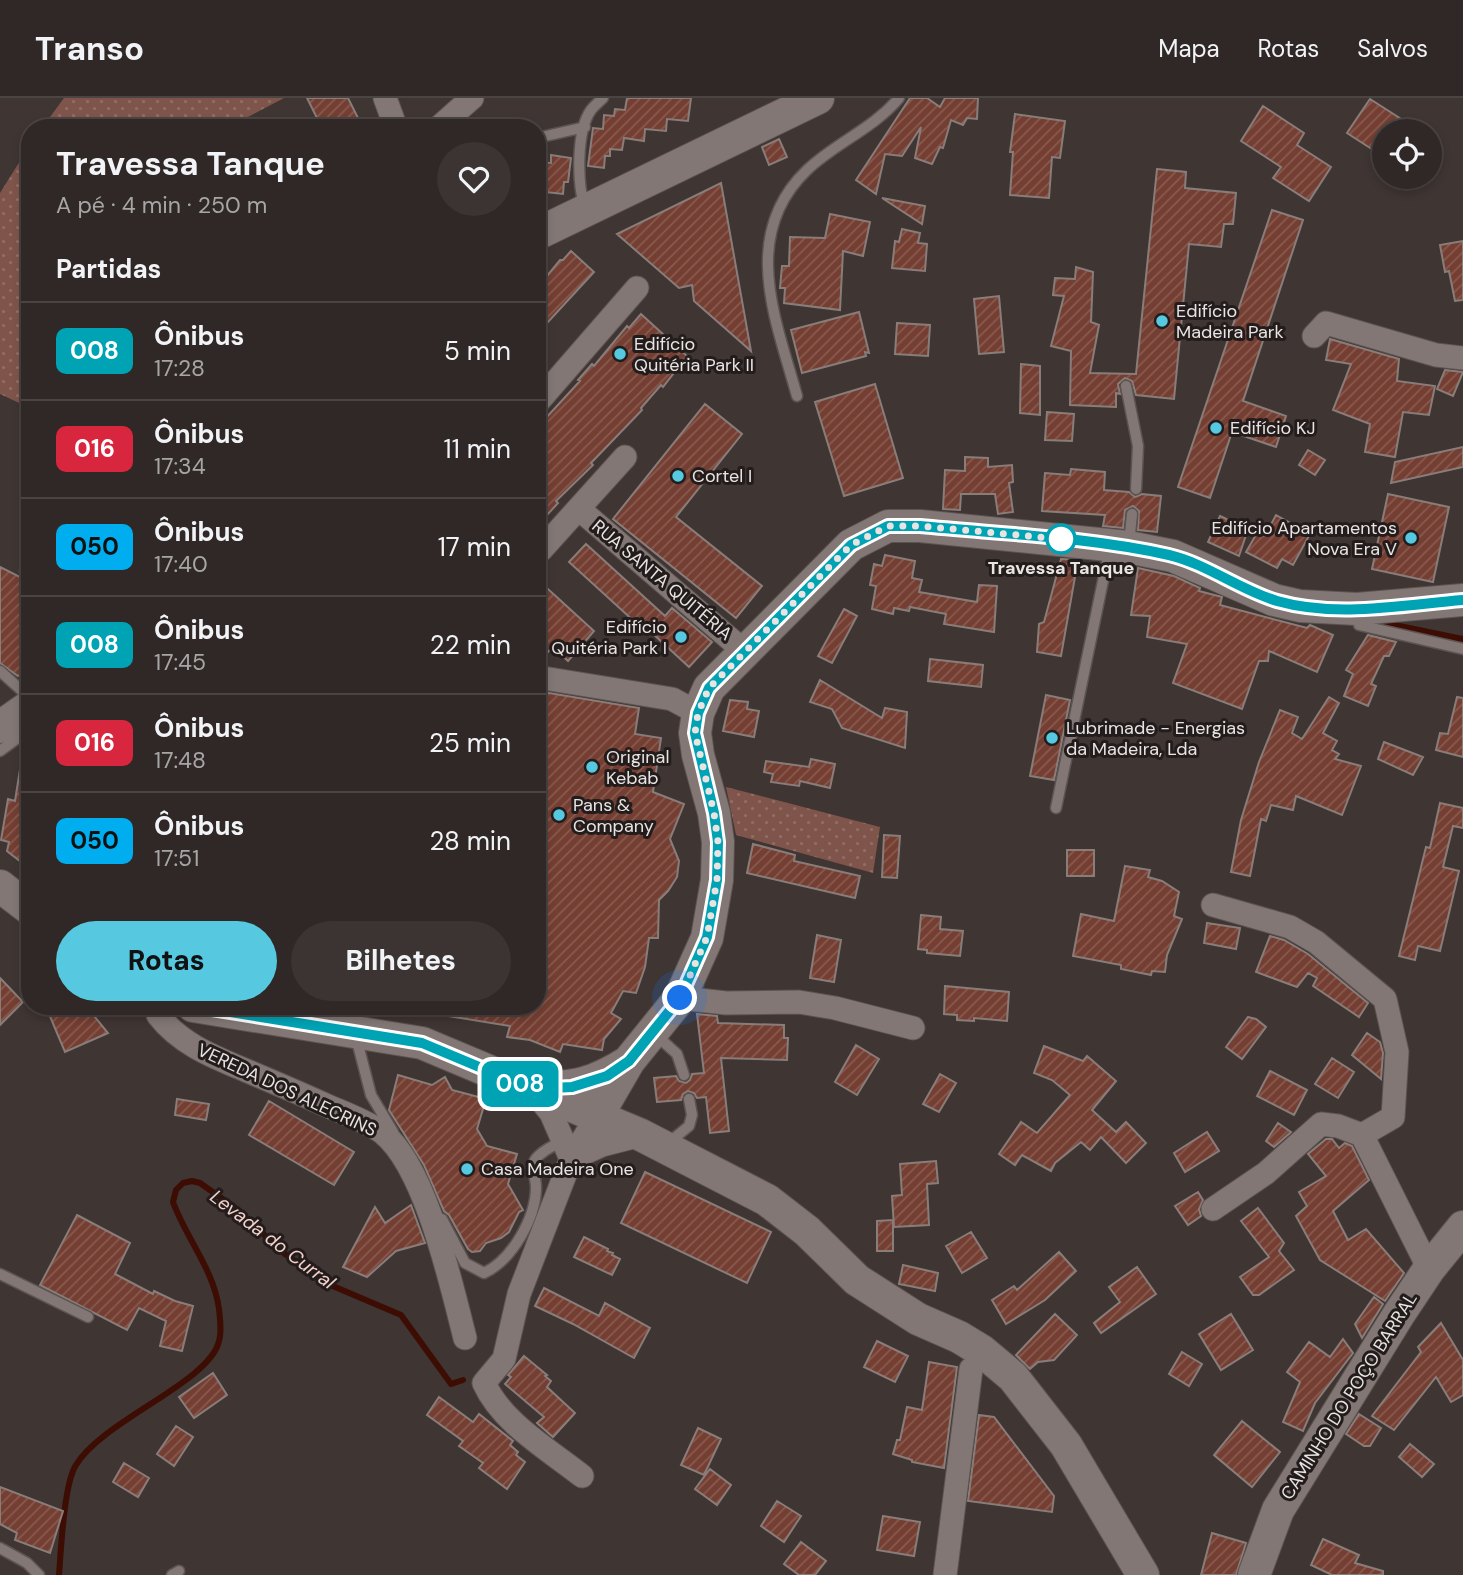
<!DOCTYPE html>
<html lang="pt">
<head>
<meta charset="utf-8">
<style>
	:root { --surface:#2f2826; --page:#3b3432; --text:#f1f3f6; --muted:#a7a6a7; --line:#4a4443; --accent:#56c9e1 }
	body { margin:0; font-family:"DM Sans",sans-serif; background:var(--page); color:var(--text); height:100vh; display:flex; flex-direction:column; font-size:26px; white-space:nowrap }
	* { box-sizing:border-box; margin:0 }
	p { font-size:23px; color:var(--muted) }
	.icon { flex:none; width:38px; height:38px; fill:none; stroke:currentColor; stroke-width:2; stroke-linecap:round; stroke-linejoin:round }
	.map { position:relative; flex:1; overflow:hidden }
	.side { position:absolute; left:21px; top:21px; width:525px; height:896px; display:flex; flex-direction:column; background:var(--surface); border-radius:28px; box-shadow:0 4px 10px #0003,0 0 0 2px var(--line) }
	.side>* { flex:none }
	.badge { padding:0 14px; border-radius:10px; font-size:24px; line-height:46px }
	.tools { position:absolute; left:1372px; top:21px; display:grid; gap:14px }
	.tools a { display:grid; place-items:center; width:70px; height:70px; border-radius:50%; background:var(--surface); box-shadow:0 4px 10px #0003,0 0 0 2px var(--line); font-size:35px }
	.you { position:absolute; width:35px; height:35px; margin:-18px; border:5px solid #fff; border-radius:50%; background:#1a73e8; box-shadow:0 0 0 10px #1a73e833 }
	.map>.badge { position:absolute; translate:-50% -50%; box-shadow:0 0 0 4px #fff }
	h2 { padding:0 35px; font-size:26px; line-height:63px }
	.round { display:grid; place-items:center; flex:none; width:74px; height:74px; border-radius:37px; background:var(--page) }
	.headline { display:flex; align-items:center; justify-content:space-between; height:119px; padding:0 35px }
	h1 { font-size:33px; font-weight:700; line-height:52px }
	.button { display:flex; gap:14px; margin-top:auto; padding:14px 35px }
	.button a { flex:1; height:80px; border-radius:42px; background:var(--accent); color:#111; font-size:28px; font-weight:700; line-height:80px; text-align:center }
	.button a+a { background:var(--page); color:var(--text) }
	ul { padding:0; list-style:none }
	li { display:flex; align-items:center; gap:21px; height:98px; padding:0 35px; border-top:2px solid var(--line) }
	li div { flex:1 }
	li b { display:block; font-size:26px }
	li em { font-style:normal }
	li .badge { min-width:77px; font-weight:700; text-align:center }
	header { display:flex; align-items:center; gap:42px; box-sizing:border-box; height:98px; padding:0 35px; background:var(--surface); border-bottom:2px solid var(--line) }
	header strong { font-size:33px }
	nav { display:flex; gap:38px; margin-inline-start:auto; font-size:24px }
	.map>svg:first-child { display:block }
	.grass { fill:url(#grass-dots) }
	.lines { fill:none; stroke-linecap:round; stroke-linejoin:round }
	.stream { stroke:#3d0c03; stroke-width:6 }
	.building { fill:url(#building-hatch); stroke:#897d7a; stroke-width:2 }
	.lane-casing { stroke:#5c5452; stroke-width:13 }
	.street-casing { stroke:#5c5452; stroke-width:25 }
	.secondary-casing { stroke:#5c5452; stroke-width:34 }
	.lane { stroke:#827774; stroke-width:10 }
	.street { stroke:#827774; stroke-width:23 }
	.secondary { stroke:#827774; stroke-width:32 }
	.line-casing { stroke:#fff; stroke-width:16 }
	.line { stroke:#00a3b4; stroke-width:10 }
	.walk { stroke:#e9e3e1; stroke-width:7; stroke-dasharray:0 12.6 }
	.poi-dot { fill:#56c9e1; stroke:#221d1c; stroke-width:2.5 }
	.stop-dot { fill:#fff; stroke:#00a3b4; stroke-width:3.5 }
	.labels { text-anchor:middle; stroke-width:6; stroke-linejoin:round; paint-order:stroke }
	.poi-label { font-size:18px; fill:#e9e3e1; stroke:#221d1c; text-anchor:start }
	.stop-label { font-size:18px; font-weight:bold; fill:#e9e3e1; stroke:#221d1c }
	.street-label { font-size:18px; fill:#e9e3e1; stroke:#221d1c }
	.water-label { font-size:19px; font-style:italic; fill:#f6d1c9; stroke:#221d1c }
</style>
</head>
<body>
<header>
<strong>Transo</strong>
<nav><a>Mapa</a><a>Rotas</a><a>Salvos</a></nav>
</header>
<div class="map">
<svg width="1463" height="1477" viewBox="0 0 1463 1477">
	<defs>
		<pattern id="grass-dots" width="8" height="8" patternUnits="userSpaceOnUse" patternTransform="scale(1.75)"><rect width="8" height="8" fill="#7f554b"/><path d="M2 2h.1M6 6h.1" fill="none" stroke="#916d65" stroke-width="1.8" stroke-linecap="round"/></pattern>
		<pattern id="building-hatch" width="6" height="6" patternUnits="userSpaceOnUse" patternTransform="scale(1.75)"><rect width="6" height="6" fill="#743e32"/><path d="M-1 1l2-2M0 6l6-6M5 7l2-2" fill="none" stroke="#885a4f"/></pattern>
	</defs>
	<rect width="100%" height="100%" fill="#3f3532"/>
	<path class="grass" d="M64,0h220l-38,20 -11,10h-193z
		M30,47v263l-30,-14v-201z
		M726,689l154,40 -7,46 -137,-38z"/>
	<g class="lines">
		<path class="stream" d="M1375,523l88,18
			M59,1477c2,-25 5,-92 17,-110 26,-44 134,-83 143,-124 3,-9 1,-23 0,-32 -5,-39 -33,-71 -46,-107l3,-12 7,-7 9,-2 8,2 34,24 51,47 43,30 73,31 50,69 12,-4"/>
	</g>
	<path class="building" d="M307,0h41l15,30h-41z
		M627,0h64l-3,23 -21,-2 -1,12 -21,-2 -1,12 -20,-3 -2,12 -12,-1v7h-5l-1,12 -16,-2 5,-38 10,1 1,-14 10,1 1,-7 10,1z
		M910,0h17l13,9 5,-9h33l-1,21 -10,-1 -4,7 -12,-5 -8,28 -3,-1 -8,17 -17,-6 6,-31 -19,29 -17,-2 -9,40 -20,-14z
		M1370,1l50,32h-36v26l-37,-24z
		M1263,8l41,27 -7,12 34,22 -22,34 -36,-23 8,-11 -40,-26z
		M1015,16l50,7 -5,37 -8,-1 -3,41 -39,-3 3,-43h-3z
		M779,41l8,18 -18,8 -7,-18z
		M551,57l20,3 -3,24h-4l-1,12 -26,-3v-29l14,1z
		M1157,71l29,3 -1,16 51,5 -3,31h-9l-3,23 -32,-3 -15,155 -38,-4 -4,-14 -7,-3 -7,6 2,10 -4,-1v14l-46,-2 1,-54 -20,-5 13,-50 -11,-1 2,-17 20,1 1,-12 17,5 -2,50 8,3 -9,48 46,1z
		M721,85l30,168 -57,-50 -2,-16 -13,3 -62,-54z
		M882,100l43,8 -3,18z
		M1272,112l31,10 -60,181 43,15 -10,31 -44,-15 -22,66 -32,-11z
		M830,116l40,8 -7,34 -20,-5 -3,59 -56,-7 1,-15h-5l2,-22h7l1,-29 35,1z
		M902,131l18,4 -2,10 9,1 -2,27 -33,-3 3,-27 4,1z
		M1463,143v59l-8,1 -6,-30 -4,1 -5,-27z
		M571,153l23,21 -57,62v-46l23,-28h3z
		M999,198l5,56 -25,2 -5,-55z
		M859,214l10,41 -4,-1 1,4 -64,17 -11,-43z
		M641,216l46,42 -24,31 -2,-2 -20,23 1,2 -51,53 2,2 -37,36 2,2 -21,23v-109l7,3 36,-39 -2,-1 14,-16 2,2 33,-40 2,2z
		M897,225l33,2 -2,31 -33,-2z
		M1330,241l69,20 -2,22 38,5 -6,29 -26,-3 -8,45 -30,-5 5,-28 -37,-14 18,-46 -25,-4z
		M1021,266l19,2v49l-20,-2z
		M1445,272l18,2 -10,24 -16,-7z
		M875,286l28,94 -59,18 -29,-94z
		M705,306l37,30 -66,83 86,69 -26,32 -123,-99z
		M1047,314l27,2 -2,27 -27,-1z
		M1463,349v20l-72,16 4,-21z
		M1308,352l17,10 -10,15 -16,-10z
		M965,359l23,1v9l24,-2 1,17 -4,1 4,29 -15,2 -3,-20h-34l-1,16 -17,-1 2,-39 20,1z
		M1071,371l34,3 -1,18 25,2 6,5 7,-3 19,2 -4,36 -19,-2 1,-19 -6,-5 -8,4 -2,18 -20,-2 2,-11 -63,-4 3,-38 25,2z
		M1388,396l61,13 -16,75 -61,-13z
		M1276,417l34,19 -17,31 -11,-6 -5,9 -31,-16 11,-19 8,3z
		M1220,418l28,13 -9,27 -31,-14z
		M586,446l79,72 7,-8 40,34 -23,25 -38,-35 -3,2 -79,-72z
		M885,457l30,6 -3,17 10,2 -3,12 58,10 2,-17 18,1 -3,46 -50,-8 2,-10 -36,-7 -1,4 -15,-3 -1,6 -21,-5 4,-23 -6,-1 4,-21 8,2z
		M1061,461l17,1 -17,96 -24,-4 2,-28 5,-2z
		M0,469l30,15v86l-12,8 -18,-13z
		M1138,470l36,8 26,12 -1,3 23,6 -2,8 87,23 3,-3 23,10 -16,37 -48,-21 -1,10h-9l-17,48 -69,-26 14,-39 -40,-7 3,-21 -19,-1z
		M537,481l57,52 -26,30 -15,-14 -7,7 -9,-8z
		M844,511l13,7 -25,47 -14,-7z
		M1368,537l28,7 -7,14h-5l-13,28 5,2 -8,20 -24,-10 9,-22 -7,-4z
		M930,561l53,6 -2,22 -53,-6z
		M820,582l62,38 3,-10 22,4 -2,36 -63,-20 -10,-19 -22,-7z
		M537,593l102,17 -4,26 26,4 -8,54 31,12 -14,35 9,22 -2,16 -9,14 -9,9 -1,38h-9l-4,29 -9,26 -13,-2 -12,22 10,6 -17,20 -2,11 -39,-6 -3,8 -30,-12 -23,-3 3,-11 -68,-11 1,-9h94z
		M1046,597l24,5 -16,80 -24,-4z
		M1329,599l10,6 -16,30 14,8 -5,9 7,4 -4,5 26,7 -19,49 -46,-19 -3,14 -22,-5 -5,16 -5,-2 -11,57 -19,-4 10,-52 18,-58 21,-52 18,7 -6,16 10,6z
		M1457,599l6,1v59l-27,-7 4,-17 8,1z
		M730,602l18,2 -1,7 12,2 -5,26 -31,-6z
		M1384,644l39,15 -10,18 -35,-16z
		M811,661l24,5 -5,24 -30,-7 -1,5 -28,-4 2,-8 -9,-2 2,-11 43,6z
		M21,665l9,1v105l-23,-18 2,-9 -8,-2 7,-41 7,2z
		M1440,705l23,5v20l-10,-2 -10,41 16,4 -19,80 -22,-5 -3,14 -16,-4 27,-109 4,1z
		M884,737l16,1 -3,42 -15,-1z
		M753,746l42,11 -1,6 66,15 -5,22 -108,-25z
		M1067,752h27v26h-27z
		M1125,768l25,4 -2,7 14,4 17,11 -5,24 8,3 -15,36 -2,17 -13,-1 -1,4 -30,-6v-4l-48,-9 8,-42 33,7z
		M921,817l20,2 -1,12 23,2 -3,25 -33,-3v-3l-9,-1z
		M1207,825l33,5 -4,21 -32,-6z
		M817,837l24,5 -7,42 -24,-4z
		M1270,838l14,4 24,14 60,49 -9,14 -46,-31 4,-8 -9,-5 -11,14 -41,-15z
		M0,880l23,24 -23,23z
		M945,888l64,6 -2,29 -33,-3v3l-17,-1v-5l-13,-1z
		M67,908h19l22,27 -43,19 -16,-38z
		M697,916l20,2 1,7 66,2v13h4l-1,22 -66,-2 8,73 -19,2 -4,-36 -9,1 -3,-5 -6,-2 -5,3 -2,6 -24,2 -3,-24 22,-2 3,5 7,2 4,-3 2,-6 12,-1z
		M1248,919l8,2 10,8 -24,32 -16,-12z
		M1367,935l13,9 3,11 -2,26 -29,-24z
		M856,947l23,14 -22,36 -22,-13z
		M1044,948l39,15 4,-5 29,25 -24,29 24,22 10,-10 20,21 -20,20 -25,-26 -11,13 -9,-8 -26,21 -4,8 -29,-16 -7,10 -16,-11 22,-32 16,11 33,-38 -18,-15 -18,-7z
		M1332,960l22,14 -16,26 -23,-14z
		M1270,973l37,19 -13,25 -37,-19z
		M940,976l16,9 -17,29 -16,-8z
		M398,977l34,10 13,-8 7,13 34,9 -9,30 10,17 30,8 -9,30 15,26 -4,2 -10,20 -8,6 -15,5 -6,8 -8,1 -4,-3 -19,-34 -5,-4 -20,-46 -35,-55z
		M177,1001l32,5 -3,16 -31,-5z
		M269,1003l85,51 -20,33 -85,-50z
		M1278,1025l13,9 -17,15 -8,-6z
		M1207,1034l12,19 -34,21 -11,-19z
		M1326,1041h6l7,9 6,-5 7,3 17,34 -36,31 15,29 18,-11 38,44 -19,28 -65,-41 -24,-44 11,-10 -8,-14 27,-16 -18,-22z
		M936,1063l2,22 -11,1 2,41 -35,2 -2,-31 10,-1 -2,-31z
		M645,1074l126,60 -24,51 -126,-60z
		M1198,1094l5,8 -4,9 2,7 -13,9 -13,-19z
		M411,1107l14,38 -29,8 -29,26 -24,-10 32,-60 10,16z
		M1258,1110l26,35 -5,8 15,19 -35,25h-6l-13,-18 29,-20 -28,-36z
		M77,1117l53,28 -15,31 38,20 1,-3 21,10 18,5 -11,45 -22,-5 6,-25 -27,-13 -12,22 -87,-45z
		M893,1122v31h-16v-30z
		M971,1134l16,26 -25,15 -16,-27z
		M584,1139l24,12 -1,2 6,2 -1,2 8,4 -8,16 -38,-18z
		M1059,1154l17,19 -31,29 -39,24 -14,-24 22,-14 3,4z
		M903,1167l35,8 -3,18 -36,-7z
		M1137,1169l19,27 -55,39 -7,-10 26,-21 -11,-15z
		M544,1190l55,28 6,-13 45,25 -16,30 -61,-34 -38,-18z
		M1374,1199l9,7 -21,34 -7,-14z
		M1055,1216l22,21 -23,25 -16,2 -8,7 -14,-14z
		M1231,1216l22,36 -32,20 -22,-36z
		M1441,1225l22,37v35l-12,7 -15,-25 -42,53 -22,-14 49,-64 -3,-5z
		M1343,1241l10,14 -38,50 -12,28 -20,-9 17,-40 -13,-10 22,-30 21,15z
		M877,1243l31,15 -13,26 -31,-15z
		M1182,1254l20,12 -13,22 -20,-12z
		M524,1258l23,19 -2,1 6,5 -4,6 28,26 -22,24 -16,-14 7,-6 -39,-33 6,-7 -3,-2z
		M929,1264l28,5 -13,101 -32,-6v-2l-19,-6 4,-14h3l7,-33 15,3z
		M213,1275l14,22 -33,23 -15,-21z
		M439,1299l34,25 6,-8 34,27 -3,4 8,7 -2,3 9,7 -18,27 -28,-21 4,-5 -24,-17 4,-5 -36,-26z
		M1359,1316l22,14 -11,18h-6l-18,-12z
		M979,1317l15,2 60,79 -2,16 -84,-11z
		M1242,1323l38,31 -28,35 -38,-32z
		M176,1328l17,11 -19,29 -17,-12z
		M698,1330l23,11 -17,36 -23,-10z
		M1410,1346l24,20 -12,13 -23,-20z
		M124,1365l25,15 -11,19 -25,-15z
		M710,1371l21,16 -14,20 -22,-16z
		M0,1389l63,24 -13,42 -35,-13 2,-7 -17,-9z
		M777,1403l24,15 -17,26 -23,-16z
		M883,1418l37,6 -6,34 -37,-6z
		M1212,1435l34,10 -10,32h-35z
		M1323,1441l36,16 -4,8 28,8v4h-51l-21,-10z
		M801,1444l25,19 -11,14h-16l-15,-11z"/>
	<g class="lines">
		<g class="lane-casing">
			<path id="lane" d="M537,40l48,-11
				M585,110c-8,-24 -9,-77 6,-98 3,-4 8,-8 12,-12
				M1126,288l12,60 -2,43
				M797,298c-21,-76 -58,-161 10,-226 28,-27 66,-41 92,-72
				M1129,446l3,-30
				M25,473l5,3
				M1359,527l104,24
				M0,573l30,27
				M0,653l30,-22
				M1056,710l54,-261
				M656,937l21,19 7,21
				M356,939l15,58 22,37
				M667,1046l22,-18 3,-11 -3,-16
				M442,1121l23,44 19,10c28,-13 52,-55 52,-86 0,-8 -5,-19 -1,-27 6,-9 19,-15 28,-19
				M0,1176l88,43
				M0,1450l27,15 12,12
				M172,1477l7,-4"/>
		</g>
		<g class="street-casing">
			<path id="street" d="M385,0l11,30
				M438,30l34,-30
				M1314,238l12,-13 110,32 27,3
				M537,305l100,-115
				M579,411l165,142
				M537,448l4,4 84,-93
				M537,579l135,22 26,14
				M1213,807l77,22 26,15 69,57 12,53 -4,65 -31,18 67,134
				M680,900l46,5 73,-1 36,6 78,20
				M159,908l-1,9c24,31 59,43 94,58 26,11 52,22 78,34 17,7 38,15 53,26 43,35 68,151 82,205
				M534,994l17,21 20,46
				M571,1061l31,-14 39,-10
				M1213,1111l53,-36 55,-49 17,2 24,9
				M582,1378c-34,-27 -80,-53 -98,-93l20,-24 15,-65 52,-135 25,-41
				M945,1477l26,-206"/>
		</g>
		<g class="secondary-casing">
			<path id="secondary" d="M537,136l281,-136
				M0,629l30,-21
				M0,788l30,23
				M193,908l229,37 219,92 126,65 40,31 50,49 61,39 41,18 23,14 31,26 53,68 77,130
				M535,991c41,-2 58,-5 93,-27
				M596,1020l33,-57 51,-63 27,-60 10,-58 1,-38 -4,-29 -16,-58 -3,-22 3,-20 11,-25 142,-143 37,-19h32l208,21 45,9 101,44 26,6 57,3 106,-9
				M1254,1477l24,-65 121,-196 30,-45 34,-42"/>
		</g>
		<use href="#lane" class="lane"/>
		<use href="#street" class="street"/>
		<use href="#secondary" class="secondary"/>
	</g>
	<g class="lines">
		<g class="line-casing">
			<path id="line" d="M193,908l229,37 110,46 40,-2 35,-11 22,-15 51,-63 27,-61 10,-57 1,-38 -4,-29 -19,-80 3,-20 11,-25 142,-143 37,-19h32c83,8 168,11 249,29 38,9 71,35 108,46 60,17 125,4 186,-1"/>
		</g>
		<use href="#line" class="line"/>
		<path class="walk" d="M680,900l27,-61 10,-57 1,-38 -4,-29 -19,-80 3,-20 11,-25 142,-143 37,-19h32l141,13"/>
	</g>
	<g class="poi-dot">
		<circle cx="1162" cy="223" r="7"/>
		<circle cx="620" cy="256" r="7"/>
		<circle cx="1216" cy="330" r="7"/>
		<circle cx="678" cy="378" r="7"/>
		<circle cx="1411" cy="440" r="7"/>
		<circle cx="681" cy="539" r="7"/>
		<circle cx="1052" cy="640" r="7"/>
		<circle cx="592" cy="669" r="7"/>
		<circle cx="559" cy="717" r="7"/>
		<circle cx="467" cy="1071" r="7"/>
	</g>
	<circle class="stop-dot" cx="1061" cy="441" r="14"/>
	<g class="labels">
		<g class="poi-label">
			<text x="1176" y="219">Edifício<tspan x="1176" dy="21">Madeira Park</tspan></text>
			<text x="634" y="252">Edifício<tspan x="634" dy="21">Quitéria Park II</tspan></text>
			<text x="1230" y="336">Edifício KJ</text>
			<text x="692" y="384">Cortel I</text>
			<text x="1397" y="436" text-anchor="end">Edifício Apartamentos<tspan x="1397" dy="21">Nova Era V</tspan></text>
			<text x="667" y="535" text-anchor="end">Edifício<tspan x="667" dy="21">Quitéria Park I</tspan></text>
			<text x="1066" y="636">Lubrimade - Energias<tspan x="1066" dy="21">da Madeira, Lda</tspan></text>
			<text x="606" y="665">Original<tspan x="606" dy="21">Kebab</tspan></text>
			<text x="573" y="713">Pans &amp;<tspan x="573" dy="21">Company</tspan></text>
			<text x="481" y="1077">Casa Madeira One</text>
		</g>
		<g class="stop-label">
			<text x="1061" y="476">Travessa Tanque</text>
		</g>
		<g class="street-label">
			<text transform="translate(662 482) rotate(40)" y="6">RUA SANTA QUITÉRIA</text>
			<text transform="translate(287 992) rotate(25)" y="6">VEREDA DOS ALECRINS</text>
			<text transform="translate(1349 1298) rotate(-58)" y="6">CAMINHO DO POÇO BARRAL</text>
		</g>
		<g class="water-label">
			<text transform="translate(273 1141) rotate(37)" y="7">Levada do Curral</text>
		</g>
	</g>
</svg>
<div class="tools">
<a><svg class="icon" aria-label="locate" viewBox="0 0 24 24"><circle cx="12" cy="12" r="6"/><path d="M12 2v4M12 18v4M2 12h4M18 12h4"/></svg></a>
</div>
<div class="you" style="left:680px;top:900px"></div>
<b class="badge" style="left:520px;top:986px;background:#00a3b4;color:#fff">008</b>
<section class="side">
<div class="headline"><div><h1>Travessa Tanque</h1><p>A pé · 4 min · 250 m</p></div><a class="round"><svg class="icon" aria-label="heart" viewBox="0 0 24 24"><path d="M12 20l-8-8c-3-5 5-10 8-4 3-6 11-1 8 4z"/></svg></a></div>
<h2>Partidas</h2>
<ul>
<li><span class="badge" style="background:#00a3b4;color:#fff">008</span><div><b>Ônibus</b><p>17:28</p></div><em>5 min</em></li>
<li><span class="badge" style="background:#d7263d;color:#fff">016</span><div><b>Ônibus</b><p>17:34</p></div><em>11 min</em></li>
<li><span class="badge" style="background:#00aeef;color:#111">050</span><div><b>Ônibus</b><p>17:40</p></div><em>17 min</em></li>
<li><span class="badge" style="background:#00a3b4;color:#fff">008</span><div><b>Ônibus</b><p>17:45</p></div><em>22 min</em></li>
<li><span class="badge" style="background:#d7263d;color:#fff">016</span><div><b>Ônibus</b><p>17:48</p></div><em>25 min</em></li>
<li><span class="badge" style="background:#00aeef;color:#111">050</span><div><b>Ônibus</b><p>17:51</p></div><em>28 min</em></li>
</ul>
<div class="button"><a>Rotas</a><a>Bilhetes</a></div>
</section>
</div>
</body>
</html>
